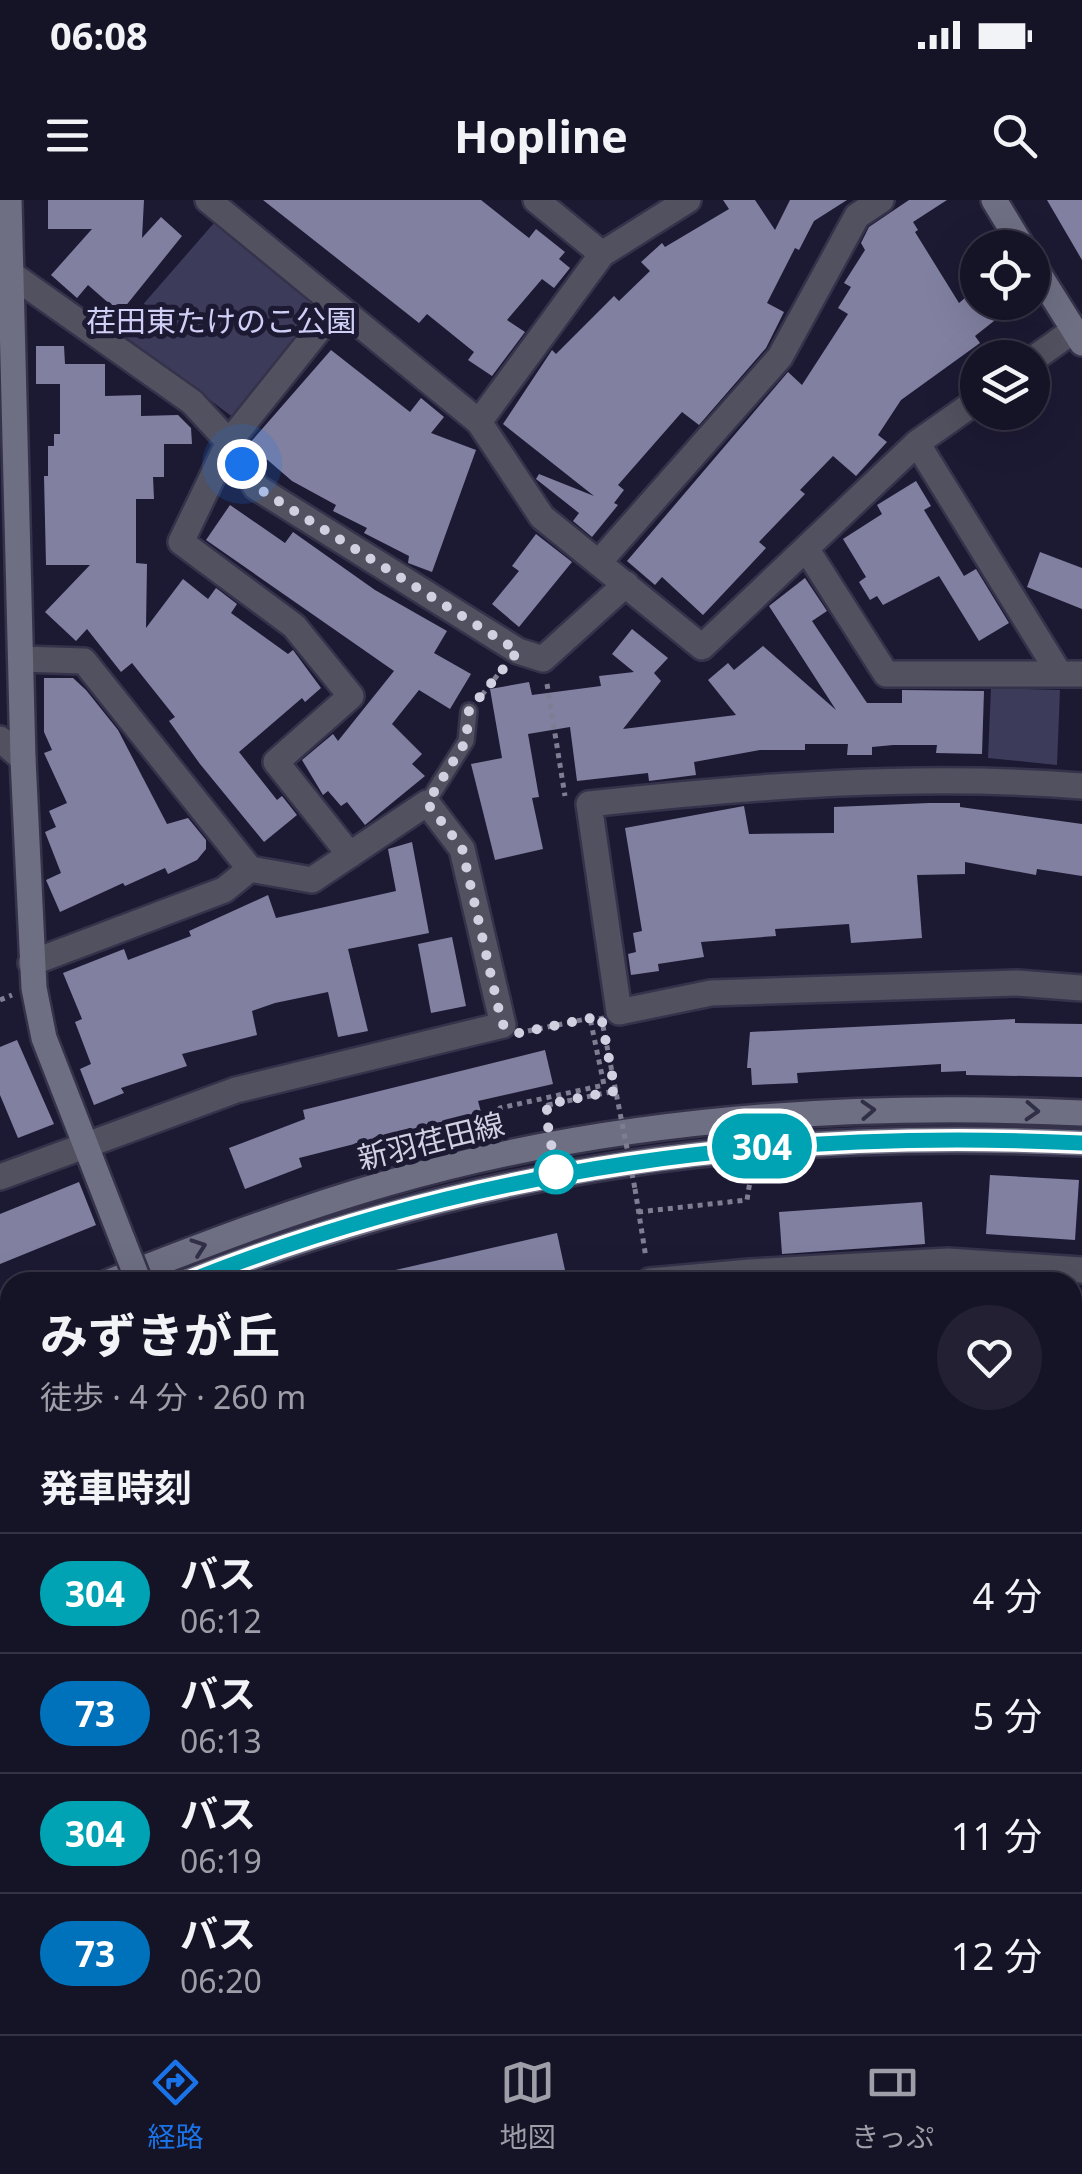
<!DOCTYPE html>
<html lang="ja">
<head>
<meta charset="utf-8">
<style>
	:root { --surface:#151326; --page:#222032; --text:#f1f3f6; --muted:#9d9ea7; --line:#343243; --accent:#1a73e8 }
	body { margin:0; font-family:"Noto Sans","Noto Sans JP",sans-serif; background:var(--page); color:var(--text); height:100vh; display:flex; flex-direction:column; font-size:38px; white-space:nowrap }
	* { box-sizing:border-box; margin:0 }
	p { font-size:32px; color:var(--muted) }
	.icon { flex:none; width:55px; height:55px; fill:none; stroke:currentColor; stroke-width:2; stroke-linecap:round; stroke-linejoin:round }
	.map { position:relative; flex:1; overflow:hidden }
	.sheet { position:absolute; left:0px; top:1072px; width:1082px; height:762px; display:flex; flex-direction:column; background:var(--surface); border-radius:30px 30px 0 0; box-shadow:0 10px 40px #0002,0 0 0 2px var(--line) }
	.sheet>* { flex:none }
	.badge { padding:0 20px; border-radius:32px; font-size:35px; line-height:65px }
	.controls { position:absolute; left:960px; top:30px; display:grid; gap:20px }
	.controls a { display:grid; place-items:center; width:90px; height:90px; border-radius:50%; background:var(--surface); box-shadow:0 10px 40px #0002,0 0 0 2px var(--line); font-size:50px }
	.you { position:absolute; width:50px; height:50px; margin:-25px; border:8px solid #fff; border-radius:50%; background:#1a73e8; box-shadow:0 0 0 15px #1a73e833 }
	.map>.badge { position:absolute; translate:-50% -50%; box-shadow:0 0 0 5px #fff }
	h2 { padding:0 40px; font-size:38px; line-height:90px }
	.round { display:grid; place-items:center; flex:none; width:105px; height:105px; border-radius:52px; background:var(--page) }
	.headline { display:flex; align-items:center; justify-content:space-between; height:170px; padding:0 40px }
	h1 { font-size:48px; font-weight:700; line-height:75px }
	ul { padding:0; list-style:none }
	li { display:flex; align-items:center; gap:30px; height:120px; padding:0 40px; border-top:2px solid var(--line) }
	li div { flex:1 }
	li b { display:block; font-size:38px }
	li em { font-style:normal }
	li .badge { min-width:110px; font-weight:700; text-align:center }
	.status { display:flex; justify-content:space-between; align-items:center; height:70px; padding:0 50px; background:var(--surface); direction:ltr }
	.status svg { height:28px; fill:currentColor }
	header { display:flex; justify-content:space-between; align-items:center; height:130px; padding:0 40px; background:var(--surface); font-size:45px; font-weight:700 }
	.dock { display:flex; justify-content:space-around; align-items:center; height:140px; border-top:2px solid var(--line); background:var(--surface); font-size:28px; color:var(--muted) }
	.dock a { display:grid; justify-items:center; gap:5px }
	.dock .on { color:var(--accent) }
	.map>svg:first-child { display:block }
	.green { fill:#3d3b5a }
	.building { fill:#8180a1 }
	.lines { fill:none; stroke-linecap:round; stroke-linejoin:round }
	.lane-casing { stroke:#35334b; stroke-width:20 }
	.street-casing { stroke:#35334b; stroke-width:30 }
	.secondary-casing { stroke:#35334b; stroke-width:30 }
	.path { stroke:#7e7d92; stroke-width:5; stroke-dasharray:5 5; stroke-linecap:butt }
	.lane { stroke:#52515f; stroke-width:15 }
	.street { stroke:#52515f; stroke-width:25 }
	.secondary { stroke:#6f6f84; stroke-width:25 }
	.secondary-bridge-casing { stroke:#35334b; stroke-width:30; stroke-linecap:butt }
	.path-bridge { stroke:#7e7d92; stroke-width:5; stroke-dasharray:5 5; stroke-linecap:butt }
	.secondary-bridge { stroke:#6f6f84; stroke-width:25 }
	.oneway { stroke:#312e47 }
	.line-casing { stroke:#fff; stroke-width:22 }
	.line { stroke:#00a3b4; stroke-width:15 }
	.walk { stroke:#d0d0e1; stroke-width:10; stroke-dasharray:0 18 }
	.stop-dot { fill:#fff; stroke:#00a3b4; stroke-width:5 }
	.labels { text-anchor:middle; stroke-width:10; stroke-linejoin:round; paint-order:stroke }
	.park-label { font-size:30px; fill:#d0cff5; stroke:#1c1933 }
	.street-label { font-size:30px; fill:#d0d0e1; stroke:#1c1933 }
</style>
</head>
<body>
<div class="status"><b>06:08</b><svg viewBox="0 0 49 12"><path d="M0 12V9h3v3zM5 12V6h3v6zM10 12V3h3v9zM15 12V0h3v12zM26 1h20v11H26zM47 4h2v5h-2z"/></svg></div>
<header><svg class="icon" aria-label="menu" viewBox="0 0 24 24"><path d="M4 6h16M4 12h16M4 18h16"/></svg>Hopline<svg class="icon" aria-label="search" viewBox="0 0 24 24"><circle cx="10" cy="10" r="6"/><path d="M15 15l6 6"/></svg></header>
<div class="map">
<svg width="1082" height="1834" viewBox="0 0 1082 1834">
	<rect width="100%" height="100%" fill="#1c1933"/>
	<path class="green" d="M214,23l97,80 3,9 -80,106 -115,-86z
		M991,488l69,2 -3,75 -69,-7z"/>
	<path class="building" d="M48,0h96l-2,38 19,-21 21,19 -62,77 -32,-28 -11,13 -26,-23 41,-46h-44z
		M263,0h218l48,38 7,-9 29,23 -6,7 11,9 -16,20 -12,-9 -35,41 18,12 -33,44 -24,-16 6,-8 -47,-38 -8,9z
		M723,0h32l20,30 15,-30h57l-33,21 -15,29 -4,-2 -28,55 17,9 -18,36 -67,77 -17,-13 -64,73 6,5 -10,13 4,2 -26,32 -19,-16 6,-8 -43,-34 3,-5 55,22 -91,-72 49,-74 4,4 58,-58 5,5 31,-30 -9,-9 21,-19 3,4 64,-38z
		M909,0h38l-34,22 5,8 -3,2 44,71 7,-6 5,7 47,-2 -43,34 5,7 -79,57 -23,35 9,7 -31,34 -23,-20 -33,34 5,4 -46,48 7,6 -63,67 -41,-38 -7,8 -28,-24 161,-189 14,13 46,-71 -10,-6 13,-21 -7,-4 21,-33 -4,-7 8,-16z
		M1047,0h35v60z
		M36,146h28l1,18h40v32l36,-1v21l37,-1 13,13 1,16h-28v33h-11l1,22h-18v64l11,1 -1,64 37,-49 25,20 8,-11 21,16 -6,9 57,41 5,-4 28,38 -16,14 -3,-4 -63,54 38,48 5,-4 15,19 -33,27 -64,-78 -31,-43 6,-4 -43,-54 -11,9 -34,-43 -11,12 -31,-29 45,-47h-44l-2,-89h4v-30h6v-12h6v-50h-24z
		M331,150l79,62 11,-14 23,19 -13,16 45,17 -44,122 -24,-9 1,-7 -45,-23 3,-5 -34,-17 3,-6 -44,-24 -43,-37z
		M916,281l15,25 -7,4 40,66 12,-7 33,54 -30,18 -40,-65 -56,29 -6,-9 -7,4 -11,-18 7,-5 -23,-38 39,-25 -5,-9z
		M230,305l55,38 8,-11 82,58 72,41 -13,22 37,21 -21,35 -31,-19 -27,34 30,30 -10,10 13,12 -60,49 -18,-23 -6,4 -13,-15 -5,4 -21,-35 31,-26 5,7 56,-70 -188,-131z
		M536,334l36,28 -53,65 -27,-23 27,-33 -7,-5z
		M1040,352l42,16v41l-55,-22z
		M805,378l22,33 -15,10 55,82h35v-13l82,1 -2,63 -46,-1 1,-8h-44l-21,2v8h-25l1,-11h-43v6h-45l-66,12 2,13 -47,6 -1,-8 -71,8 -7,-54 -42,7 11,63 -7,1 11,51 -48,11 -24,-96 31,-6 -12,-69 39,-7 3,13 69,-9 -2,-10 35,-4 -22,-18 20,-25 36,29 -14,15 7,8 -38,48 113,-14 -28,-35 20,-17 6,7 29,-24 73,64 -67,-104z
		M44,478h29l13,12 32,40 49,94 21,-6 18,22v9l-9,11 -29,14 -3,-6 -40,18 -2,-3 -63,29 -14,-32 15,-7 -16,-41 11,-5 -7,-16 18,-8 -23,-50 8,-3 -8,-18z
		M929,603h31v4l122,17v52l-45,-7 -1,6 -71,-13v12l-48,1 5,63 -71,5 -2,-19 -74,5 1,7 -75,6 3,15 -46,7 1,7 -28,4 -3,-21 8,-2 -3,-19 9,-2 -17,-103 119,-22 5,28 85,-1v-26z
		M412,642l17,91 -81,16 20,82 -30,6 -10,-45 -53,11 -23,8 5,24 -75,19 5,12 -66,22 3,5 -30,12 -14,-36 11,-5 -16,-42 7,-3 -19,-46 61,-24 4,11 63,-24 -2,-5 79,-36 8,23 120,-27 -8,-42z
		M452,737l14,69 -35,7 -13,-69z
		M1015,819v4l67,1v53l-116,-2v-4l-25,1v-8l-144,9 1,10 -46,2 -1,-17h-4l3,-36z
		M17,840l37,84 -36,14 -18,-43v-48z
		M545,850l8,34 -75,17 3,11 -182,46 3,9 -57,22 -16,-41 76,-29 -2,-9z
		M990,975l89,5 -4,60 -89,-6z
		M79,982l17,43 -96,39v-50z
		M922,1002l3,42 -143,10 -3,-42z
		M557,1033l8,37 -53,12h-133l-1,-8z"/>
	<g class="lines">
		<g class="lane-casing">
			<path id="lane" d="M427,603l39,-62 3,-30
				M0,1294l10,-5
				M0,1593h10
				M0,1717l10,1"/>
		</g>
		<g class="street-casing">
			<path id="street" d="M208,0l271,222 63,95 160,130 215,-204 61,-43
				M536,0l66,54 86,-54
				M11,74l181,128 37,40 27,45 262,164 25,8 83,-75
				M337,107l-108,135 -48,100 113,84 57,70 -75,66 74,93
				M1032,160l42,-30
				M479,222l123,-168
				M917,243l142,230
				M807,350l79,124h196
				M600,361l180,-204 77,-141 24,-16
				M21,459l63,2 166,208
				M0,539l23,20
				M1082,586c-165,-13 -328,0 -493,18l30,208 92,-19 306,-10 65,5
				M0,977l236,-87 267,-65 -41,-176 -35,-46 -115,77 -62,-11 -26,21 -193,73
				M650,1081l100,-9
				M752,1082l-2,-10 198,-11 134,9
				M1072,1426l10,2"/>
		</g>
		<g class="secondary-casing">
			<path id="secondary" d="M9,0l14,559 11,229 10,50 80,206
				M994,0l29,48
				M1032,63l50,80
				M109,1082c91,-36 185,-72 279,-99 225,-65 462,-81 694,-70
				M187,1082c293,-115 581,-154 895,-139
				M0,1126l10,-4
				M0,1156l10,-4
				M1072,1328l10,-92
				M640,1825l11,9
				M780,1834l7,-9"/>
		</g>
		<path class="path" d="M547,484l18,112
			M482,495l21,-27
			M0,800l12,-5
			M528,831l63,-13
			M546,915l2,-10 67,-14
			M492,929l8,-21 104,-23 -14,-67
			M635,989l11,69
			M638,1012l109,-12 3,-19
			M329,1834l8,-9"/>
		<use href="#lane" class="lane"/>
		<use href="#street" class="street"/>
		<use href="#secondary" class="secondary"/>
		<g class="secondary-bridge-casing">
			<path id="secondary-bridge" d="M124,1044l15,38"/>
		</g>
		<path class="path-bridge" d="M601,816l34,173"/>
		<use href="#secondary-bridge" class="secondary-bridge"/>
	</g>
	<defs><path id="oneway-chevron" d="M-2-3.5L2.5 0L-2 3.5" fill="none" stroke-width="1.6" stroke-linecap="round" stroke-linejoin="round" transform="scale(2.5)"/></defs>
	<g class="oneway">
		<use href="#oneway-chevron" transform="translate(868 910) rotate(-3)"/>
		<use href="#oneway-chevron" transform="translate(1032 911) rotate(3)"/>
		<use href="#oneway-chevron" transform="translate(199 1047) rotate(-19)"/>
	</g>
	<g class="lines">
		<g class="line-casing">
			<path id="line" d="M187,1082c289,-115 585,-154 895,-139"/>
		</g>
		<use href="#line" class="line"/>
		<path class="walk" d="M242,264l14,23 262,164 -49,59 -3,31 -39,62 35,45 40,176 17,9 82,-17 14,75 -67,13 -2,11 10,57"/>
	</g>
	<circle class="stop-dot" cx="556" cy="972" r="20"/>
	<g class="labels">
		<g class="park-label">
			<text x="221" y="132">荏田東たけのこ公園</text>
		</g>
		<g class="street-label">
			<text transform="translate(431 942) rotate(-14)" y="10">新羽荏田線</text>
		</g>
	</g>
</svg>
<div class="controls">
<a><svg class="icon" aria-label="locate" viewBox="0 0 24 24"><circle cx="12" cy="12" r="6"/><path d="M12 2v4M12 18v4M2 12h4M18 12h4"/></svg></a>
<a><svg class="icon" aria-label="layers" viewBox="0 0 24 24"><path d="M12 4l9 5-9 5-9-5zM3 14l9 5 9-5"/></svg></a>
</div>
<div class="you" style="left:242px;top:264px"></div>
<b class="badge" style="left:762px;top:946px;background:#00a3b4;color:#fff">304</b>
<section class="sheet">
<div class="headline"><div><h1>みずきが丘</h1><p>徒歩 · 4 分 · 260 m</p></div><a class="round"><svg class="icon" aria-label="heart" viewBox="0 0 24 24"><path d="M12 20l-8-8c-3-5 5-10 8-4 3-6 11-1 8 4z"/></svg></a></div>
<h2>発車時刻</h2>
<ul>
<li><span class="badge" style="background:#00a3b4;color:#fff">304</span><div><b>バス</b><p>06:12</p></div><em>4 分</em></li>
<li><span class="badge" style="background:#0072bc;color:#fff">73</span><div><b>バス</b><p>06:13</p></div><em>5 分</em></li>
<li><span class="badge" style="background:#00a3b4;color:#fff">304</span><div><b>バス</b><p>06:19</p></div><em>11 分</em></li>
<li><span class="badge" style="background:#0072bc;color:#fff">73</span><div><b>バス</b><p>06:20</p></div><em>12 分</em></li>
</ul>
</section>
</div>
<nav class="dock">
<a class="on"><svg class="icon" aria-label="directions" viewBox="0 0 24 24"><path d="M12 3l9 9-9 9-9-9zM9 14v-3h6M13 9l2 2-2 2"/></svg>経路</a>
<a><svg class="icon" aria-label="map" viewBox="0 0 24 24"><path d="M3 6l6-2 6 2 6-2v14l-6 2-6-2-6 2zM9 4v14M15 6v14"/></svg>地図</a>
<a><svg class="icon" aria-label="tickets" viewBox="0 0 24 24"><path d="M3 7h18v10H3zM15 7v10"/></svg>きっぷ</a>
</nav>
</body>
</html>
